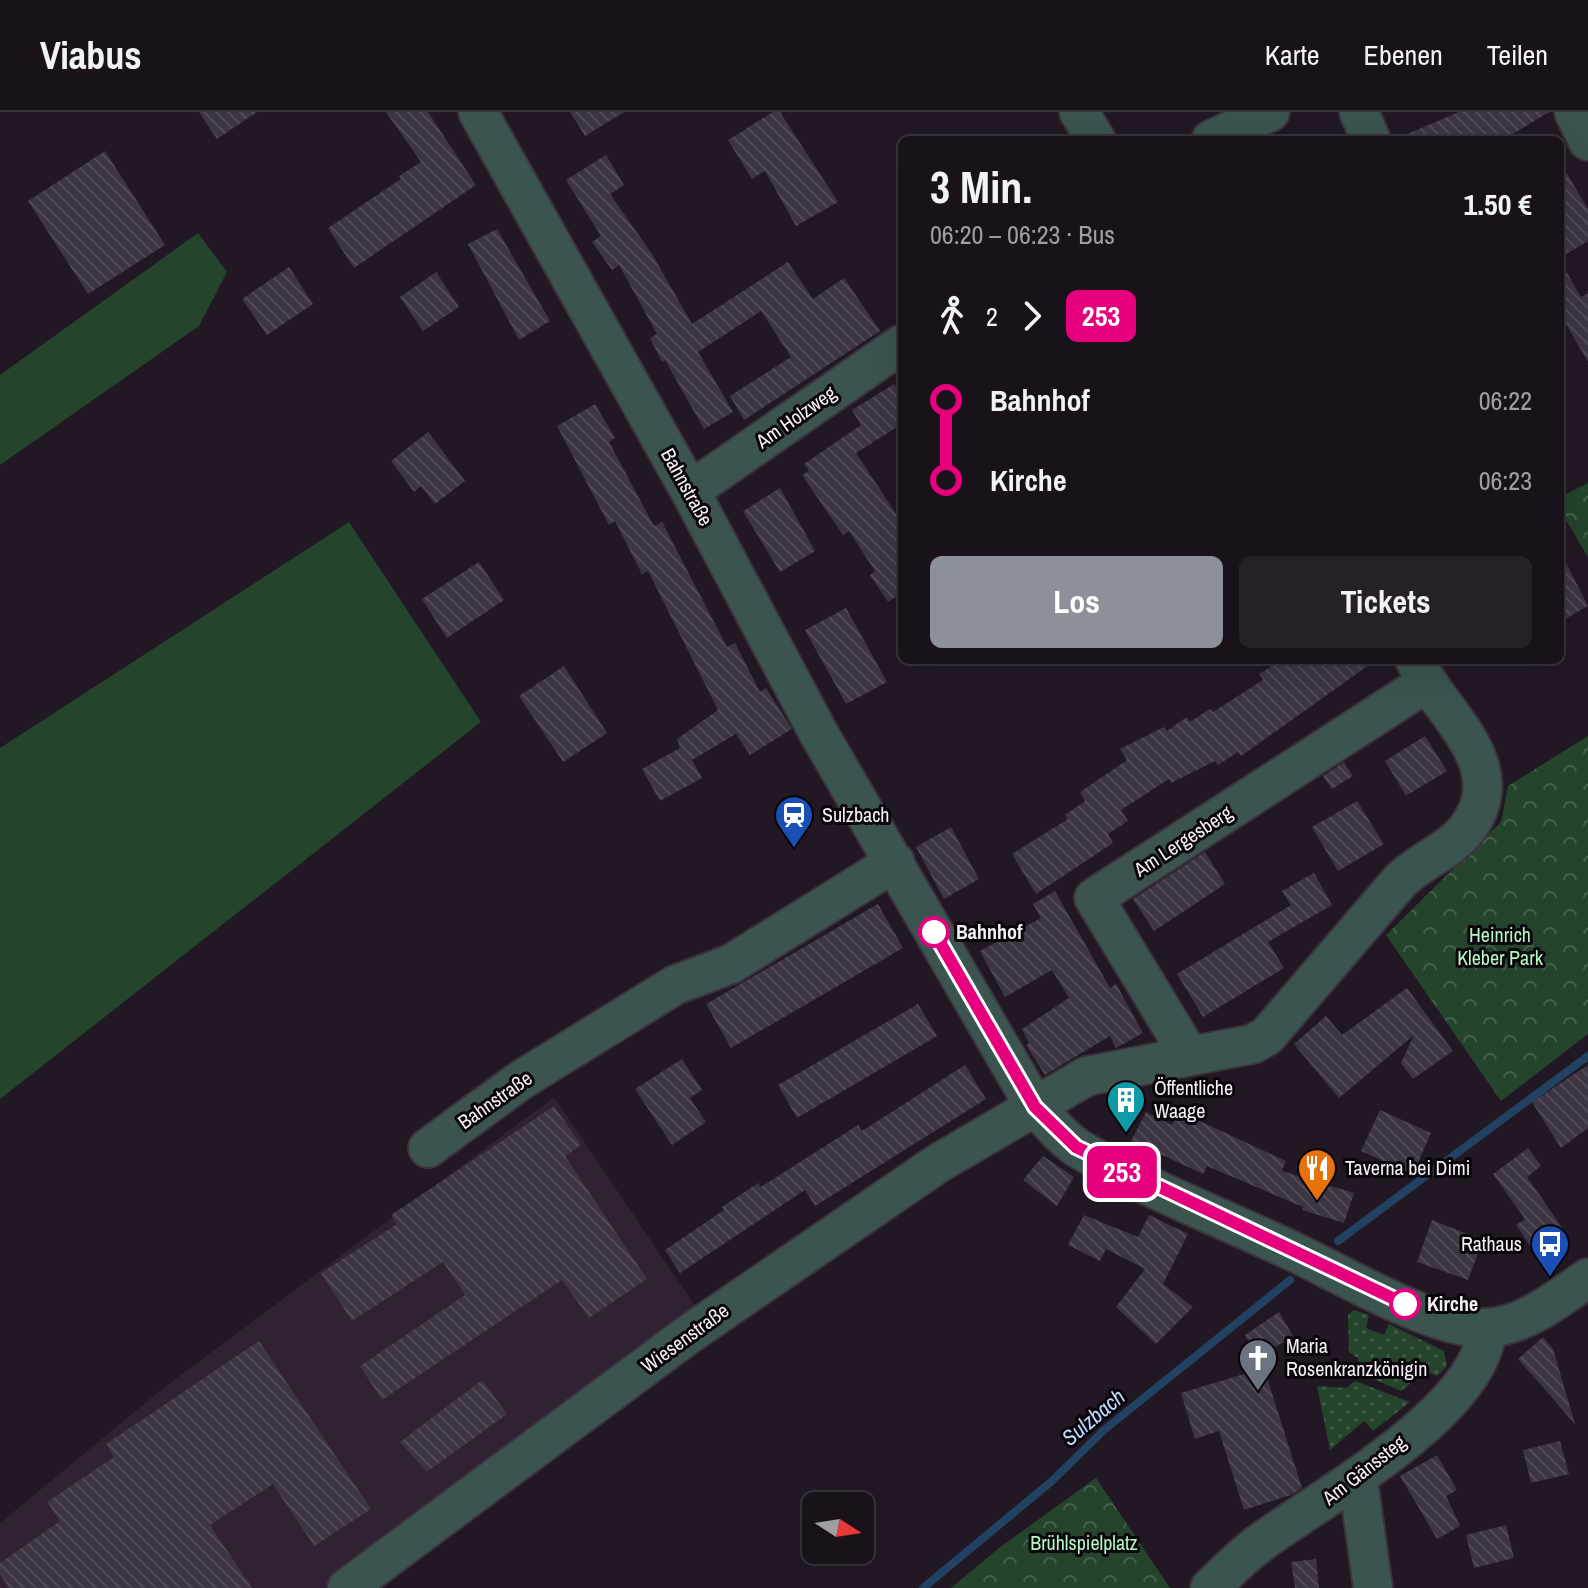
<!DOCTYPE html>
<html lang="de">
<head>
<meta charset="utf-8">
<style>
	:root { --surface:#1a121b; --page:#272028; --text:#f1f3f6; --muted:#9f9ea3; --line:#38323a; --accent:#8c9099 }
	body { margin:0; font-family:"Archivo Narrow",sans-serif; background:var(--page); color:var(--text); height:100vh; display:flex; flex-direction:column; font-size:30px; white-space:nowrap }
	* { box-sizing:border-box; margin:0 }
	p { font-size:26px; color:var(--muted) }
	.icon { flex:none; width:44px; height:44px; fill:none; stroke:currentColor; stroke-width:2; stroke-linecap:round; stroke-linejoin:round }
	.map { position:relative; flex:1; overflow:hidden }
	.drawer { position:absolute; left:898px; top:24px; width:666px; height:528px; display:flex; flex-direction:column; background:var(--surface); border-radius:12px; box-shadow:0 8px 32px #0002,0 0 0 2px var(--line) }
	.drawer>* { flex:none }
	.badge { padding:0 16px; border-radius:12px; font-size:28px; line-height:52px }
	.needle { width:52px; rotate:102deg }
	.buttons { position:absolute; left:802px; top:1380px; display:grid; gap:16px }
	.buttons a { display:grid; place-items:center; width:72px; height:72px; border-radius:12px; background:var(--surface); box-shadow:0 8px 32px #0002,0 0 0 2px var(--line); font-size:40px }
	.map>.badge { position:absolute; translate:-50% -50%; box-shadow:0 0 0 4px #fff }
	.legs { display:flex; align-items:center; gap:12px; height:88px; padding:0 32px; font-size:26px }
	.legs p { margin-inline-start:auto }
	.summary { display:flex; align-items:center; justify-content:space-between; height:136px; padding:0 32px }
	h1 { font-size:44px; font-weight:800; line-height:60px }
	.cta { display:flex; gap:16px; margin-top:auto; padding:16px 32px }
	.cta a { flex:1; height:92px; border-radius:12px; background:var(--accent); color:#fff; font-size:32px; font-weight:800; line-height:92px; text-align:center }
	.cta a+a { background:var(--page); color:var(--text) }
	ul { padding:0 32px; list-style:none }
	li { display:flex; align-items:center; gap:28px; height:80px; font-size:30px }
	li i { display:grid; place-items:center; width:12px; height:100%; margin:0 10px; background:currentColor }
	li i::after { content:''; width:20px; height:20px; margin:-10px; border:6px solid; border-radius:50%; background:var(--surface) }
	li p { margin-inline-start:auto }
	li:first-child i { background:linear-gradient(#0000 50%,currentColor 0) }
	li:last-child i { background:linear-gradient(currentColor 50%,#0000 0) }
	header { display:flex; align-items:center; gap:48px; box-sizing:border-box; height:112px; padding:0 40px; background:var(--surface); border-bottom:2px solid var(--line) }
	header strong { font-size:38px }
	nav { display:flex; gap:44px; margin-inline-start:auto; font-size:28px }
	.map>svg:first-child { display:block }
	.built { fill:#302232 }
	.grass { fill:url(#grass-dots) }
	.park { fill:url(#park-crowns) }
	.garden { fill:#24442c }
	.lines { fill:none; stroke-linecap:round; stroke-linejoin:round }
	.stream { stroke:#214263; stroke-width:8 }
	.building { fill:url(#building-back-hatch) }
	.minor-casing { stroke:#3b323d; stroke-width:42 }
	.minor { stroke:#3b5450; stroke-width:38 }
	.line-1-casing { stroke:#fff; stroke-width:18 }
	.line-1 { stroke:#e6007e; stroke-width:12 }
	.stop-1-dot { fill:#fff; stroke:#e6007e; stroke-width:4 }
	.labels { text-anchor:middle; stroke-width:6; stroke-linejoin:round; paint-order:stroke }
	.street-label { font-size:20px; fill:#f6eff7; stroke:#09050a }
	.poi-label { font-size:20px; fill:#f6eff7; stroke:#09050a; text-anchor:start }
	.stop-label { font-size:20px; font-weight:bold; fill:#f6eff7; stroke:#09050a; text-anchor:start }
	.park-label { font-size:20px; fill:#b4f8c3; stroke:#09050a }
	.water-label { font-size:22px; font-style:italic; fill:#bcdcff; stroke:#09050a }
</style>
</head>
<body>
<header>
<strong>Viabus</strong>
<nav><a>Karte</a><a>Ebenen</a><a>Teilen</a></nav>
</header>
<div class="map">
<svg width="1588" height="1476" viewBox="0 0 1588 1476">
	<defs>
		<pattern id="grass-dots" width="8" height="8" patternUnits="userSpaceOnUse" patternTransform="scale(2)"><rect width="8" height="8" fill="#24442c"/><path d="M2 2h.1M6 6h.1" fill="none" stroke="#445f4b" stroke-width="1.8" stroke-linecap="round"/></pattern>
		<pattern id="park-crowns" width="20" height="18" patternUnits="userSpaceOnUse" patternTransform="scale(2)"><rect width="20" height="18" fill="#24442c"/><path d="M2 6a3 3 0 1 1 6 0M12 15a3 3 0 1 1 6 0" fill="none" stroke="#445f4b"/></pattern>
		<pattern id="building-back-hatch" width="6" height="6" patternUnits="userSpaceOnUse" patternTransform="scale(2)"><rect width="6" height="6" fill="#3e3542"/><path d="M-1 5l2 2M0 0l6 6M5-1l2 2" fill="none" stroke="#514955"/></pattern>
	</defs>
	<rect width="100%" height="100%" fill="#221824"/>
	<path class="built" d="M554,985l160,237 -338,254h-376v-65l166,-137z"/>
	<path class="grass" d="M1354,1198l15,5 -3,13 18,7 5,-11 55,27 3,15 -10,10 -11,-5 -25,20 -41,-18 -2,-15 -9,-6 -1,-37z
		M1355,1269l55,21 -37,29 -9,-10 -34,29 -13,-64 29,2z"/>
	<path class="park" d="M1588,371v74l-28,-47v-13z
		M1588,624v298l-87,67 -115,-166 115,-113 7,-36z
		M1096,1366l74,110h-219l48,-40z"/>
	<path class="garden" d="M198,121l29,39 -28,54 -199,139v-90z
		M349,410l132,200 -481,377v-351z"/>
	<g class="lines">
		<path class="stream" d="M1338,1129l250,-185
			M923,1476l129,-107 52,-51 186,-150"/>
	</g>
	<path class="building" d="M199,0h58l-40,27z
		M386,0h42l48,73 -122,83 -26,-40 73,-49 -2,-3 22,-14z
		M570,0h54l-39,24z
		M773,0h7l58,90 -42,24 -31,-55 -13,8 -24,-39z
		M1459,0h90l-46,28h-110z
		M105,39l60,94 -77,49 -60,-93z
		M606,43l18,30 -14,9 42,60 40,70 96,-62 25,37 31,-21 36,53 -136,89 -14,-24 61,-39 -30,-46 -63,41 35,60 -29,17 -39,-69 -3,2 -12,-24 7,-4 -38,-69 -7,5 -20,-28 9,-6 -35,-56z
		M1560,50l28,47v32l-28,17z
		M497,117l53,92 -31,19 -51,-96z
		M1560,149l21,36 7,-4v69l-28,-48z
		M289,155l24,37 -46,31 -25,-36z
		M436,160l23,35 -36,24 -23,-34z
		M894,272l8,13v27l-46,29 46,70v70l-14,9 -18,-27 5,-4 -26,-40 -6,4 -41,-60 7,-4 -5,-7 57,-39 -9,-15z
		M595,292l20,34 -6,4 45,84 8,-4 65,125 8,-4 25,49 6,-4 26,41 -42,26 -14,-21 -44,26 10,18 -42,23 -18,-32 38,-21 -3,-9 41,-29 -70,-139 -6,3 -27,-53 -6,4 -52,-99z
		M428,320l37,49 -30,23 -14,-18 -7,6 -23,-31z
		M780,376l35,63 -35,21 -37,-61z
		M1560,439l28,55 -28,16z
		M479,450l25,38 -57,38 -25,-39z
		M846,496l41,74 -41,22 -41,-74z
		M1281,548h95l-135,96 -3,-4 -20,13 -3,-4 -44,22 -2,-4 -48,31 7,11 -20,13 5,9 -77,51 -24,-40 56,-35 -3,-4 20,-14 -5,-9 47,-32 -7,-11 44,-22 3,4 20,-14 3,5 20,-13 3,3 50,-32 -4,-6z
		M564,554l43,67 -44,29 -44,-66z
		M1425,624l22,35 -41,25 -21,-35z
		M1344,650l9,14 -21,13 -9,-13z
		M1357,689l27,43 -46,27 -26,-44z
		M951,715l28,52 -35,20 -28,-52z
		M1205,740l20,32 -71,47 -21,-32z
		M1314,761l18,32 -64,37 16,26 -81,49 -26,-43 114,-69 -9,-14z
		M1055,779l55,97 6,-4 27,49 -27,15 -6,-12 -65,39 -19,-30 3,-2 -7,-14 47,-31 -17,-28 -47,27 -25,-46 61,-33 -8,-14z
		M878,792l25,44 -172,100 -25,-44z
		M1407,876l46,63 -40,28 -12,-16 13,-28 -75,63 -45,-54 32,-28 16,19z
		M918,892l19,32 -140,82 -19,-33z
		M682,947l20,31 -12,8 16,24 -34,23 -37,-56z
		M965,953l21,34 -171,107 -10,-16 -125,83 -15,-23 59,-40 -2,-3 36,-24 3,4 97,-62 4,6z
		M1588,953v63l-27,20 -29,-46z
		M554,994l27,39 -16,11 82,123 -58,39 -27,-38 -180,120 -22,-34 105,-71 -22,-33 -91,59 -31,-48 76,-49 -6,-9z
		M1380,998l51,23 -18,41 -52,-23z
		M1178,999l108,50 -4,10 72,22 -10,30 -42,-13 1,-3 -96,-41 -4,8 -45,-21 -2,5 -27,-13 17,-33 26,13z
		M1528,1036l13,18 -14,11 41,59 -30,21 -22,-32 9,-6 -32,-45z
		M1043,1044l31,21 -17,29 -34,-26z
		M1084,1103l54,22 11,-22 39,19 -25,50 30,23 -37,37 -40,-37 29,-38 -39,-20 -6,12 -32,-16z
		M1432,1108l51,20 -15,40 -51,-18z
		M1279,1200l14,24 -35,22 -13,-23z
		M1543,1225l10,12 22,75 -57,-65z
		M259,1229l112,168 -57,37 -41,-62 -63,41 42,63h-243l-9,-14v-11l60,-42 -13,-19 67,-45 -8,-13z
		M1264,1256l38,120 -11,7 -47,15 -25,-79 -24,8 -14,-46z
		M482,1268l25,34 -80,58 -27,-30z
		M1560,1329l9,33 -38,9 -8,-33z
		M1437,1343l20,35 -11,6 14,30 -23,13 -37,-63z
		M1506,1413l8,33 -40,10 -8,-33z
		M1316,1447l3,29h-24l-4,-26z"/>
	<g class="lines">
		<g class="minor-casing">
			<path id="minor" d="M478,0l212,379 128,241 217,375c14,14 28,32 44,42 66,39 140,68 209,100 50,23 144,80 197,79 38,-1 73,-29 103,-50
				M1079,0l17,28
				M1359,0l12,28
				M1574,0l14,29
				M1211,28l59,-28
				M690,379l212,-147
				M1189,943l-95,-157 332,-215
				M428,1036l93,-68 154,-95 56,-21 164,-102
				M1358,1368l15,108
				M347,1476l342,-254 248,-170 150,-88 166,-32 14,-8 132,-154c19,-20 51,-31 68,-53 48,-65 -28,-115 -52,-169
				M1210,1476c15,-14 29,-29 46,-42 62,-47 226,-134 231,-218"/>
		</g>
		<use href="#minor" class="minor"/>
	</g>
	<g class="lines">
		<g class="line-1-casing">
			<path id="line-1" d="M934,820l101,175 41,40 329,157"/>
		</g>
		<use href="#line-1" class="line-1"/>
	</g>
	<defs>
		<g id="station-pin" transform="scale(2)"><path d="M0 17L-7.5 6A9.5 9.5 0 1 1 7.5 6Z" fill="#1a4fb4" stroke="#09050a"/><path d="M-3-6H3Q5-6 5-4V2Q5 4 3 4L4.5 6H3L1.5 4h-3L-3 6H-4.5L-3 4Q-5 4-5 2V-4Q-5-6-3-6ZM-3.5-4v3h7v-3ZM-3.5 1v1.5H-2V1ZM2 1v1.5H3.5V1Z" fill="#fff"/></g>
		<g id="building-pin" transform="scale(2)"><path d="M0 17L-7.5 6A9.5 9.5 0 1 1 7.5 6Z" fill="#0f9aa8" stroke="#09050a"/><path d="M-4-6H4V6H1V3H-1V6H-4ZM-2.5-4.3h1.7v1.8h-1.7ZM.8-4.3h1.7v1.8H.8ZM-2.5-1h1.7V.8h-1.7ZM.8-1h1.7V.8H.8Z" fill="#fff"/></g>
		<g id="restaurant-pin" transform="scale(2)"><path d="M0 17L-7.5 6A9.5 9.5 0 1 1 7.5 6Z" fill="#e8710a" stroke="#09050a"/><path d="M-5-6h1v4h1v-4h1v4h1v-4h1v5L-1.5 .5V6h-2V.5L-5-1ZM5-6V6H3V1.5H1.5Q1.5-4 5-6Z" fill="#fff"/></g>
		<g id="bus-pin" transform="scale(2)"><path d="M0 17L-7.5 6A9.5 9.5 0 1 1 7.5 6Z" fill="#1a4fb4" stroke="#09050a"/><path d="M-5-6H5V4H4V6H2V4H-2V6H-4V4H-5ZM-3.5-4V0h7V-4ZM-3.5 1.2v1.5H-2V1.2ZM2 1.2v1.5H3.5V1.2Z" fill="#fff"/></g>
		<g id="church-pin" transform="scale(2)"><path d="M0 17L-7.5 6A9.5 9.5 0 1 1 7.5 6Z" fill="#6b7280" stroke="#09050a"/><path d="M-1.2-6h2.4v3.5h3.3v2.4h-3.3V6h-2.4V-.1h-3.3v-2.4h3.3Z" fill="#fff"/></g>
	</defs>
	<g fill-rule="evenodd">
		<use href="#station-pin" x="794" y="703"/>
		<use href="#building-pin" x="1126" y="988"/>
		<use href="#restaurant-pin" x="1317" y="1056"/>
		<use href="#bus-pin" x="1550" y="1132"/>
		<use href="#church-pin" x="1258" y="1246"/>
	</g>
	<g class="stop-1-dot">
		<circle cx="934" cy="820" r="14"/>
		<circle cx="1405" cy="1192" r="14"/>
	</g>
	<g class="labels">
		<g class="street-label">
			<text transform="translate(796 305) rotate(-35)" y="7">Am Holzweg</text>
			<text transform="translate(687 375) rotate(61)" y="7">Bahnstraße</text>
			<text transform="translate(1183 729) rotate(-33)" y="7">Am Lergesberg</text>
			<text transform="translate(495 988) rotate(-35)" y="7">Bahnstraße</text>
			<text transform="translate(685 1226) rotate(-36)" y="7">Wiesenstraße</text>
			<text transform="translate(1364 1358) rotate(-38)" y="7">Am Gänssteg</text>
		</g>
		<g class="poi-label">
			<text x="822" y="710">Sulzbach</text>
			<text x="1154" y="983">Öffentliche<tspan x="1154" dy="23">Waage</tspan></text>
			<text x="1345" y="1063">Taverna bei Dimi</text>
			<text x="1522" y="1139" text-anchor="end">Rathaus</text>
			<text x="1286" y="1241">Maria<tspan x="1286" dy="23">Rosenkranzkönigin</tspan></text>
		</g>
		<g class="stop-label">
			<text x="956" y="827">Bahnhof</text>
			<text x="1427" y="1199">Kirche</text>
		</g>
		<g class="park-label">
			<text x="1500" y="830">Heinrich<tspan x="1500" dy="23">Kleber Park</tspan></text>
			<text x="1084" y="1438">Brühlspielplatz</text>
		</g>
		<g class="water-label">
			<text transform="translate(1093 1305) rotate(-40)" y="8">Sulzbach</text>
		</g>
	</g>
</svg>
<div class="buttons">
<a><svg class="needle" viewBox="-14 -14 28 28"><path d="M0-13l5 13h-10z" fill="#e53935"/><path d="M0 13l5-13h-10z" fill="#9f9ea3"/></svg></a>
</div>
<b class="badge" style="left:1122px;top:1060px;background:#e6007e;color:#fff">253</b>
<section class="drawer">
<div class="summary"><div><h1>3 Min.</h1><p>06:20 – 06:23 · Bus</p></div><b>1.50 €</b></div>
<div class="legs"><svg class="icon" aria-label="walk" viewBox="0 0 24 24"><circle cx="13" cy="4" r="2"/><path d="M13 8l-2 6 4 7M11 14l-3 7M7 12l3-4h3l4 4"/></svg>2<svg class="icon" aria-label="forward" viewBox="0 0 24 24"><path d="M9 5l7 7-7 7"/></svg><b class="badge" style="background:#e6007e;color:#fff">253</b></div>
<ul>
<li><i style="color:#e6007e"></i><b>Bahnhof</b><p>06:22</p></li>
<li><i style="color:#e6007e"></i><b>Kirche</b><p>06:23</p></li>
</ul>
<div class="cta"><a>Los</a><a>Tickets</a></div>
</section>
</div>
</body>
</html>
